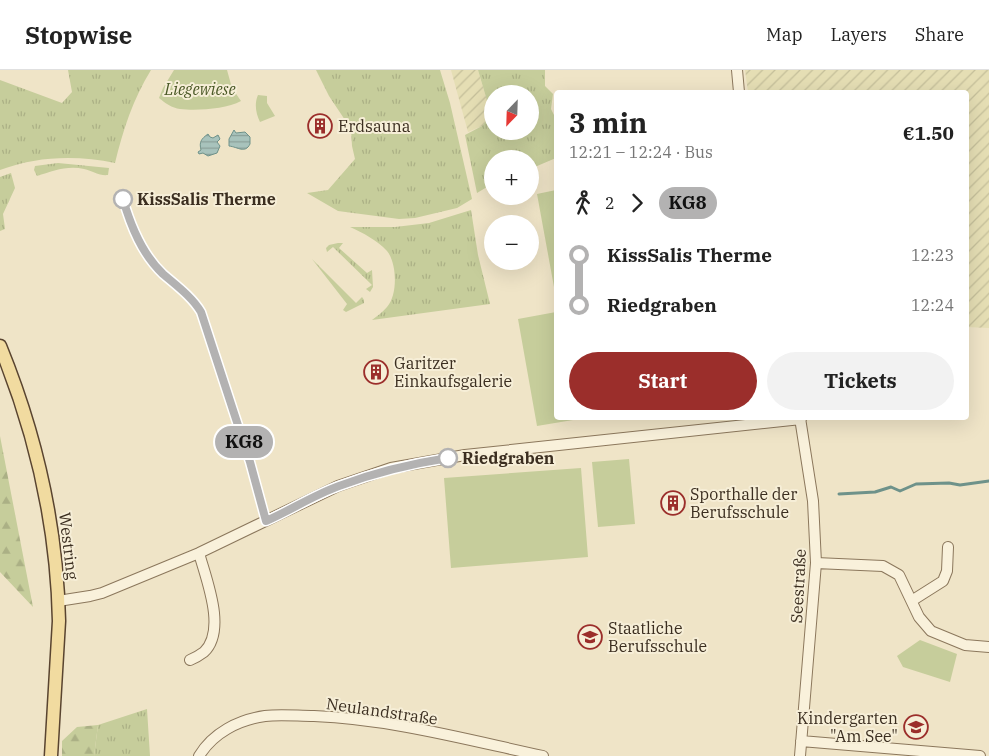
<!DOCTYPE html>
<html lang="en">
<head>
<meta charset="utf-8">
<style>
	:root { --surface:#fff; --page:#f2f2f2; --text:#222; --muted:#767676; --line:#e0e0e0; --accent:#9b2e2b }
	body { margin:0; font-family:"IBM Plex Serif",serif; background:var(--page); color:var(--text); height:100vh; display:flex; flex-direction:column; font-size:19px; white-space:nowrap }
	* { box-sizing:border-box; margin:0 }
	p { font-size:16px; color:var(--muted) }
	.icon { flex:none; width:28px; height:28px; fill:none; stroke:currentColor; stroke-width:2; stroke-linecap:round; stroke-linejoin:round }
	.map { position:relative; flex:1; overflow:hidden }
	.drawer { position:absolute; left:554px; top:20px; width:415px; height:330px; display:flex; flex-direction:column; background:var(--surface); border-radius:5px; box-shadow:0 5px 20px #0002 }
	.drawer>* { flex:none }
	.badge { padding:0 10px; border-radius:16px; font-size:18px; line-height:32px }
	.needle { width:32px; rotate:203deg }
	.tools { position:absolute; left:484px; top:15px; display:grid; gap:10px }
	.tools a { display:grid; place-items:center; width:55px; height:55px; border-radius:50%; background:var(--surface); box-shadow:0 5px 20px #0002; font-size:25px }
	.map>.badge { position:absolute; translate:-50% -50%; box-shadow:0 0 0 2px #fff }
	.legs { display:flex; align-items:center; gap:8px; height:55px; padding:0 15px; font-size:16px }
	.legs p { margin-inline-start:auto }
	.headline { display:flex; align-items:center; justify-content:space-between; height:85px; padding:0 15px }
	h1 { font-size:28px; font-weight:800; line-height:38px }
	.cta { display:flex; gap:10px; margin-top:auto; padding:10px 15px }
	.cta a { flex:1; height:58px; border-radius:30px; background:var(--accent); color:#fff; font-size:20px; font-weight:800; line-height:58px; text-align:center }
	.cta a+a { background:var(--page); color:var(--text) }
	ul { padding:0 15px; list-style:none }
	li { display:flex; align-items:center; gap:18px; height:50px; font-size:19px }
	li i { display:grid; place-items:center; width:8px; height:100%; margin:0 6px; background:currentColor }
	li i::after { content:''; width:12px; height:12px; margin:-6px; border:4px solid; border-radius:50%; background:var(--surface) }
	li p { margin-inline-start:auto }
	li:first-child i { background:linear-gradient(#0000 50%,currentColor 0) }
	li:last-child i { background:linear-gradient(currentColor 50%,#0000 0) }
	header { display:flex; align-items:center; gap:30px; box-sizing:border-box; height:70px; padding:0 25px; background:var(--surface); border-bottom:1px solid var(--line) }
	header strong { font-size:24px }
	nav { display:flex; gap:28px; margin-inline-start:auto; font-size:18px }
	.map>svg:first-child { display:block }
	.farmland { fill:url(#farmland-furrows) }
	.grass { fill:url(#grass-tufts); fill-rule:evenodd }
	.forest { fill:url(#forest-firs) }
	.park { fill:#c6cd9b }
	.water { fill:url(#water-rules); stroke:#6e928a }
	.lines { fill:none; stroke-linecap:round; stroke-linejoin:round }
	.stream { stroke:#6e928a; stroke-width:3 }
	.minor-casing { stroke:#8b775c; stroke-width:12 }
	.major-casing { stroke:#594430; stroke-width:15 }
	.minor { stroke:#f9f1db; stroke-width:10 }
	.major { stroke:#f1dba0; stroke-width:12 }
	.line-1-casing { stroke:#fff; stroke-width:11 }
	.line-1 { stroke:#b3b2b2; stroke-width:8 }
	.stop-1-dot { fill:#fff; stroke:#b3b2b2; stroke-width:2.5 }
	.labels { text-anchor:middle; stroke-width:4; stroke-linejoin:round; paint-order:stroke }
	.park-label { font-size:16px; font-style:italic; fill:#4a5826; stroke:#f6eed7 }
	.poi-label { font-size:16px; fill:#3b2e20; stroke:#f6eed7; text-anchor:start }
	.stop-label { font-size:16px; font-weight:bold; fill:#3b2e20; stroke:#f6eed7; text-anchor:start }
	.street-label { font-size:16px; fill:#3b2e20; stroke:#f6eed7 }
</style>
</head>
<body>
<header>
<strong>Stopwise</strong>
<nav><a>Map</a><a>Layers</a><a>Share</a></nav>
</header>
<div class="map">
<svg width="989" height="686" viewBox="0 0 989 686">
	<defs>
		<pattern id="farmland-furrows" width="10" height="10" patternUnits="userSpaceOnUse" patternTransform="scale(1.25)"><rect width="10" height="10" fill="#e5deb4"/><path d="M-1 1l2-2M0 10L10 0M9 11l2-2" fill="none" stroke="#c5bf9a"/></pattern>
		<pattern id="grass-tufts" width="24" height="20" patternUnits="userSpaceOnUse" patternTransform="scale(1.25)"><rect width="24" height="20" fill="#c6cd9b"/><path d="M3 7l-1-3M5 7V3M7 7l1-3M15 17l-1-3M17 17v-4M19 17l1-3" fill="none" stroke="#abb085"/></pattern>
		<pattern id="forest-firs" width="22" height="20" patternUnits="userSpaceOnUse" patternTransform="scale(1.25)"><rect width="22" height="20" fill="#c6cd9b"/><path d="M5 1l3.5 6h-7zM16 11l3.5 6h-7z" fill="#abb085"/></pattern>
		<pattern id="water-rules" width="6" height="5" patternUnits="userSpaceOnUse" patternTransform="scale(1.25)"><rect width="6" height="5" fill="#a8c3bc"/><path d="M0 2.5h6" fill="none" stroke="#8a9f98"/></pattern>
	</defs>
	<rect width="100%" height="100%" fill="#efe4c7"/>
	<path class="farmland" d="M451,0h27l13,44 -9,12 -14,6z
		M745,0h244v258l-23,-1v-235h-218z"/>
	<path class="grass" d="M68,0h83c-18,29 -28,60 -36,93 -38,-8 -78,-7 -115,7v-90l62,23 10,-11z
		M316,0h124l10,33 22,96 -15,9 -42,10 -16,1 -61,-8 -31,-18 21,-3 27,-31 -3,-13 -1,-17 -22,-33z
		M478,0h67v16l8,8 -2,15 5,10v39l-26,11v-10h-38v25l-15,9 -12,-58 17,-9 9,-12zM492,24h38v37h-38z
		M58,93l51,5 -1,7c-9,1 -15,-4 -24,-6 -16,-4 -32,2 -47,7l-3,-6 1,-4z
		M11,103l4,15 -12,26 2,15 -5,2v-54z
		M471,140l7,45 12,49 -118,16c5,-4 11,-8 15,-13 11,-12 10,-44 0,-56 -10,-11 -24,-18 -37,-24h45l34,-4z
		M338,173h5l-4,5 28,25 5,-3 1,17 -3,5 -4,-3 6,-4 -39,-38 -6,5 -1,-4 3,-3z
		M312,189l44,44 6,-6 2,3v3l-18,9 -3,-2 4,-6z
		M147,639l3,47h-56l4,-31z"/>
	<path class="forest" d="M0,366l33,171 -33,-35z
		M98,655l-4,31h-32v-15l15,-14z"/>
	<path class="park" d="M174,0h53l5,18 9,13c-15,8 -44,10 -61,8 -8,-1 -15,-6 -21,-11l4,-10z
		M258,25l9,1v7l8,13 -15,6c-4,-8 -6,-18 -2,-27z
		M556,120v96l-2,1 -17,-93z
		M556,242v106h29l-48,8 -19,-107z
		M629,389l6,65 -37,3 -6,-65z
		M581,398l7,89 -137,11 -7,-90z
		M920,570l37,14 -7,28 -47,-15 -6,-11z"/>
	<path class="water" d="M234,60l2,3 9,-1 5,5v7c-5,10 -12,3 -21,2v-7z
		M208,64l2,3 3,1 5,-3 2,4 -3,3 3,4 -3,7 -9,3 -5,-3 -4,1 -1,-2 3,-2c-2,-8 0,-11 7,-16z"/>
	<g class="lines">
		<path class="stream" d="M839,424l36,-2 16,-5 9,4 16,-7 33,-1 11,2 29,-4"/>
		<g class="minor-casing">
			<path id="minor" d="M737,0l2,22
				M816,493l67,3 16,9 20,42 12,14 34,14 24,2
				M913,530l30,-19 4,-10 1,-24
				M58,531l32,-5 12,-3 97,-40 139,-67 53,-18 74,-13 336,-36
				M190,590c5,-2 10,-5 14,-8 23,-22 2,-73 -5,-99
				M801,671l179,15
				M199,686c14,-23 39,-36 66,-40 15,-2 33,0 49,0 77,3 154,24 229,40
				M800,686l16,-193 -3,-62 -13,-83"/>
		</g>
		<g class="major-casing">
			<path id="major" d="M0,276c36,88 57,180 59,275l-8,135"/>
		</g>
		<use href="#minor" class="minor"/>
		<use href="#major" class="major"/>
	</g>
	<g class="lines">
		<g class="line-1-casing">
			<path id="line-1" d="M123,129c8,28 19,55 40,75 14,12 29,23 38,38l49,150 16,59c25,-11 48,-26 73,-35 37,-14 70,-22 109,-28"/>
		</g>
		<use href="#line-1" class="line-1"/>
	</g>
	<defs>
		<g id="building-ring" transform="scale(1.25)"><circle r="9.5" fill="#f6eed7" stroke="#9b2e2b" stroke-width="1.5"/><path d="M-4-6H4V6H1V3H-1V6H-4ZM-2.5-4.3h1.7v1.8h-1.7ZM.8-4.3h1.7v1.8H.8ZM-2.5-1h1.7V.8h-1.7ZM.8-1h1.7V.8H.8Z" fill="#9b2e2b"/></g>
		<g id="school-ring" transform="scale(1.25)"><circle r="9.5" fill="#f6eed7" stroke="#9b2e2b" stroke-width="1.5"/><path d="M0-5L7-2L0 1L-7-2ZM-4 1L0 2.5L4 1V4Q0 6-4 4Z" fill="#9b2e2b"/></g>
	</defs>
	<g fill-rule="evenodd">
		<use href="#building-ring" x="320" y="56"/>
		<use href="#building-ring" x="376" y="302"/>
		<use href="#building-ring" x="673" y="433"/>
		<use href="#school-ring" x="590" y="567"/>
		<use href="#school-ring" x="916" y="657"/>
	</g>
	<g class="stop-1-dot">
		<circle cx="123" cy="129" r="9"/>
		<circle cx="448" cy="388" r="9"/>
	</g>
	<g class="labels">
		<g class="park-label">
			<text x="200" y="25">Liegewiese</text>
		</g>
		<g class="poi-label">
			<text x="338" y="62">Erdsauna</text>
			<text x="394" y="299">Garitzer<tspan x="394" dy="18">Einkaufsgalerie</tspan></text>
			<text x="690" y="430">Sporthalle der<tspan x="690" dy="18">Berufsschule</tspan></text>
			<text x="608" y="564">Staatliche<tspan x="608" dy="18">Berufsschule</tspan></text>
			<text x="898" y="654" text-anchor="end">Kindergarten<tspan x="898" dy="18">"Am See"</tspan></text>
		</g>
		<g class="stop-label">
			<text x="137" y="135">KissSalis Therme</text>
			<text x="462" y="394">Riedgraben</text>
		</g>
		<g class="street-label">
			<text transform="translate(69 476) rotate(83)" y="6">Westring</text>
			<text transform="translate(798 516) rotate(-87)" y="6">Seestraße</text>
			<text transform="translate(382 641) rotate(8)" y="6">Neulandstraße</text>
		</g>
	</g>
</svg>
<div class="tools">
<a><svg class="needle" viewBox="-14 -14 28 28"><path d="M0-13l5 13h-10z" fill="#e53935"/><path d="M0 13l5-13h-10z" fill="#767676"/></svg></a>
<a>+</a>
<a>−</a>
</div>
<b class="badge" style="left:244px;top:372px;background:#b3b2b2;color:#111">KG8</b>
<section class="drawer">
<div class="headline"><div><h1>3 min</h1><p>12:21 – 12:24 · Bus</p></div><b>€1.50</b></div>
<div class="legs"><svg class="icon" aria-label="walk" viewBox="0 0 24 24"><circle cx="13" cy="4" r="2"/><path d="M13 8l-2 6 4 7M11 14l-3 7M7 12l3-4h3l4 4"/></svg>2<svg class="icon" aria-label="forward" viewBox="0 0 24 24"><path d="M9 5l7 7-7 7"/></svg><b class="badge" style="background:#b3b2b2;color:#111">KG8</b></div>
<ul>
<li><i style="color:#b3b2b2"></i><b>KissSalis Therme</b><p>12:23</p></li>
<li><i style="color:#b3b2b2"></i><b>Riedgraben</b><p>12:24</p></li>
</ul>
<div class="cta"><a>Start</a><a>Tickets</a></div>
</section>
</div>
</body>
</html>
